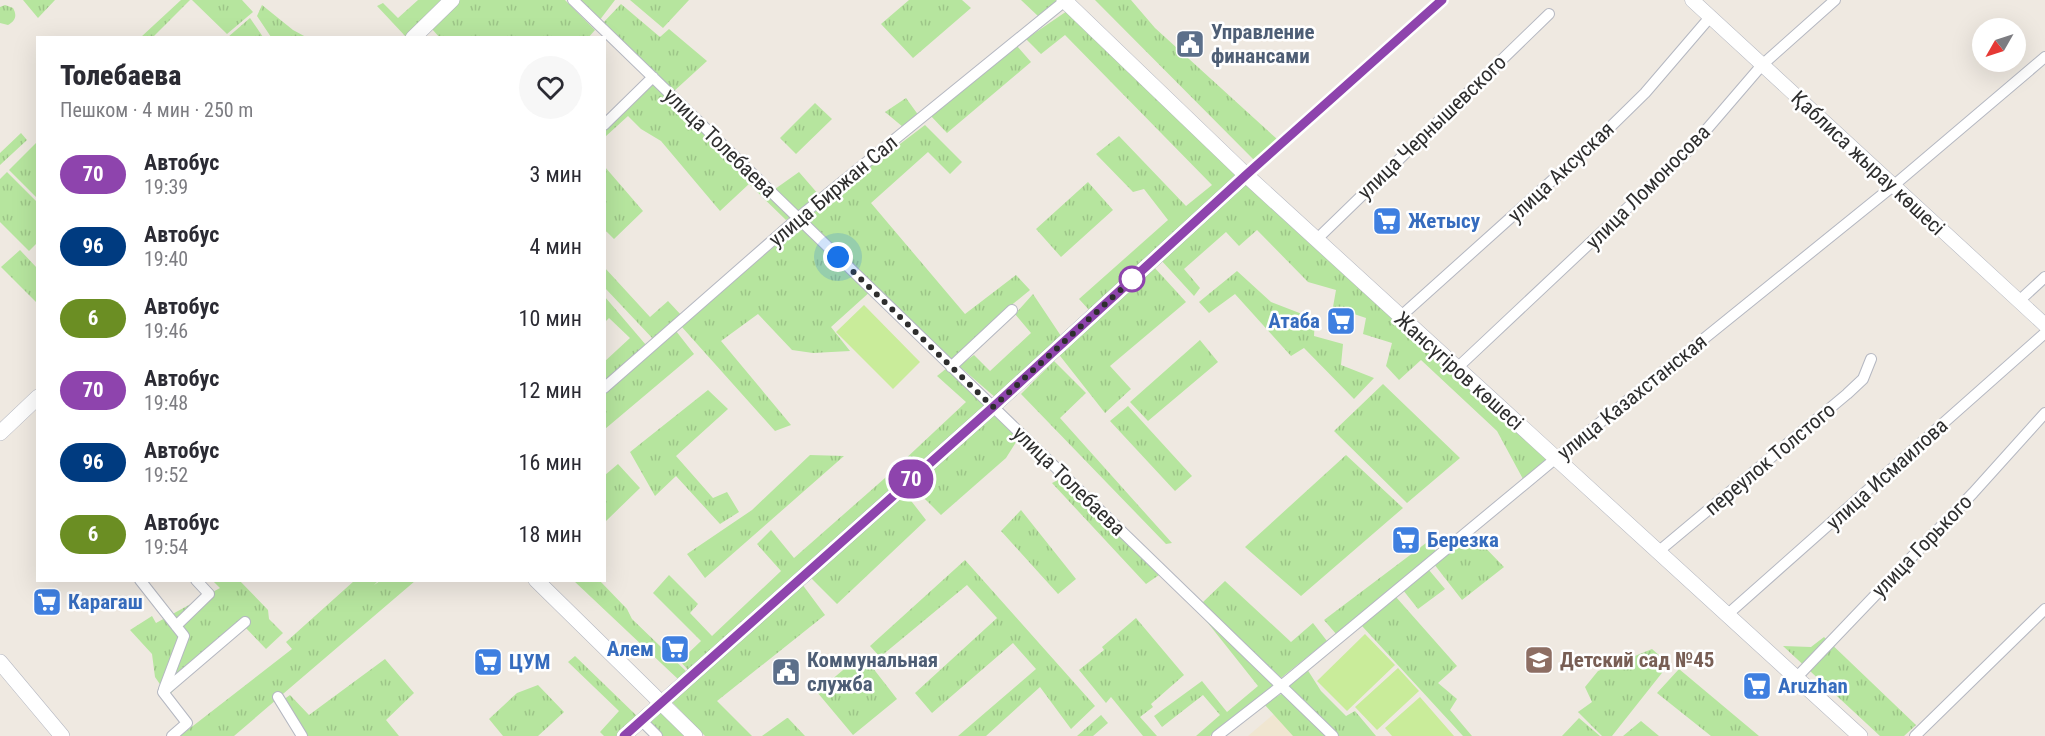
<!DOCTYPE html>
<html lang="ru">
<head>
<meta charset="utf-8">
<style>
	:root { --surface:#fff; --page:#f7f7f7; --text:#2b2b33; --muted:#7c7c81 }
	body { margin:0; font-family:"Roboto Condensed",sans-serif; background:var(--page); color:var(--text); height:100vh; display:flex; flex-direction:column; font-size:22px; white-space:nowrap }
	* { box-sizing:border-box; margin:0 }
	p { font-size:20px; color:var(--muted) }
	.icon { flex:none; width:33px; height:33px; fill:none; stroke:currentColor; stroke-width:2; stroke-linecap:round; stroke-linejoin:round }
	.map { position:relative; flex:1; overflow:hidden }
	.panel { position:absolute; left:36px; top:36px; width:570px; height:546px; display:flex; flex-direction:column; background:var(--surface); border-radius:0px; box-shadow:0 6px 24px #0002 }
	.panel>* { flex:none }
	.badge { padding:0 12px; border-radius:20px; font-size:21px; line-height:39px }
	.needle { width:39px; rotate:231deg }
	.fabs { position:absolute; left:1972px; top:18px; display:grid; gap:12px }
	.fabs a { display:grid; place-items:center; width:54px; height:54px; border-radius:50%; background:var(--surface); box-shadow:0 6px 24px #0002; font-size:30px }
	.you { position:absolute; width:30px; height:30px; margin:-15px; border:4px solid #fff; border-radius:50%; background:#1a73e8; box-shadow:0 0 0 9px #1a73e833 }
	.map>.badge { position:absolute; translate:-50% -50%; box-shadow:0 0 0 3px #fff }
	.round { display:grid; place-items:center; flex:none; width:63px; height:63px; border-radius:32px; background:var(--page) }
	.overview { display:flex; align-items:center; justify-content:space-between; height:102px; padding:0 24px }
	h1 { font-size:28px; font-weight:800; line-height:45px }
	ul { padding:0; list-style:none }
	li { display:flex; align-items:center; gap:18px; height:72px; padding:0 24px }
	li div { flex:1 }
	li b { display:block; font-size:22px }
	li em { font-style:normal }
	li .badge { min-width:66px; font-weight:700; text-align:center }
	.map>svg:first-child { display:block }
	.education { fill:#f0e6d1 }
	.grass { fill:url(#grass-tufts) }
	.pitch { fill:#c9ec9a }
	.lines { fill:none; stroke-linecap:round; stroke-linejoin:round }
	.minor-casing { stroke:#b4b7c1; stroke-width:12 }
	.tertiary-casing { stroke:#b4b7c1; stroke-width:15 }
	.secondary-casing { stroke:#b4b7c1; stroke-width:16 }
	.minor { stroke:#fff; stroke-width:10 }
	.tertiary { stroke:#fff; stroke-width:14 }
	.secondary { stroke:#fff; stroke-width:15 }
	.line-casing { stroke:#fff; stroke-width:14 }
	.line { stroke:#8e44ad; stroke-width:9 }
	.walk { stroke:#2e2e2e; stroke-width:6; stroke-dasharray:0 10.8 }
	.stop-dot { fill:#fff; stroke:#8e44ad; stroke-width:3 }
	.labels { text-anchor:middle; stroke-width:5; stroke-linejoin:round; paint-order:stroke }
	.service-label { font-size:21px; font-weight:bold; fill:#4e5e75; stroke:#fff; text-anchor:start }
	.street-label { font-size:21px; fill:#2e2e2e; stroke:#fff }
	.shop-label { font-size:21px; font-weight:bold; fill:#366cbe; stroke:#fff; text-anchor:start }
	.education-label { font-size:21px; font-weight:bold; fill:#785e54; stroke:#fff; text-anchor:start }
</style>
</head>
<body>
<div class="map">
<svg width="2045" height="736" viewBox="0 0 2045 736">
	<defs>
		<pattern id="grass-tufts" width="24" height="20" patternUnits="userSpaceOnUse" patternTransform="scale(1.5)"><rect width="24" height="20" fill="#b6e59e"/><path d="M3 7l-1-3M5 7V3M7 7l1-3M15 17l-1-3M17 17v-4M19 17l1-3" fill="none" stroke="#9dc588"/></pattern>
	</defs>
	<rect width="100%" height="100%" fill="#efe9e1"/>
	<path class="education" d="M1283,706l31,30h-66z"/>
	<path class="grass" d="M23,0h32l-17,18z
		M181,0h9l-37,37h-12z
		M192,0h50l11,12 -26,22z
		M418,0h27l-39,37 -29,-31 6,-3 15,15z
		M460,0h105l30,30 -7,8h-148l-8,-9z
		M577,0h38l-16,21z
		M630,0h59l-26,28z
		M909,0h53l9,8 -58,50 -32,-34z
		M1021,0h37l-19,17z
		M1095,0h36l24,28 122,111 -23,21z
		M621,4l39,33 9,-8 38,32 -34,31 -72,-67z
		M5,5l8,3c4,7 3,13 -5,17l-8,-2v-16z
		M262,5l31,25 13,7h-35l-14,-21z
		M1067,11l172,164 -149,136 -11,-12 89,-79 -24,-31 -11,3 -37,-38 23,-18 67,70 26,-21 -147,-150 -24,19 -15,-15z
		M250,18l13,19h-35z
		M1017,46l14,16 -84,71 -17,-18z
		M651,80l142,136 -7,4 -37,-36 -29,27 -59,-70 -20,-12 -13,-13 -23,21v-10z
		M906,98l13,18 -16,11 -18,-15z
		M815,103l17,16 -36,35 -16,-16z
		M925,125l37,37 -12,12 -22,-22 -57,51 94,111 51,-39 14,15 -32,26 -47,44 -147,-143z
		M21,133l6,7 -27,25v-12z
		M37,142v56l-28,-28z
		M605,167l38,44 -29,28 -9,-9z
		M7,172l30,30v41l-8,8 -29,-29v-43z
		M799,172l20,23 -23,17 -21,-23z
		M1088,182l25,28 -52,47 -25,-28z
		M1248,182l301,277 -26,20 -26,-48 -76,-71 -22,20 -13,-14 6,-23 -29,-9 3,-16 -33,-11 3,-17 -28,-8 -51,-52 -18,16 -13,-14 -42,37 16,19 -6,8 -34,-37z
		M799,225l73,65 -41,37 19,24 -37,2 -21,-3 -34,-36 -37,27 70,84 -16,6 -94,-105z
		M20,250l17,18v35l-36,-36z
		M1154,267l32,35 -76,64 21,23 -26,24 -48,-61z
		M605,268l45,49 18,-16 14,15 -28,24 -49,-52z
		M1237,271l34,31 44,17 -1,17 29,8 -2,21 33,13 -20,21 -50,-51 -13,8 -56,-62 -26,19 -10,-11z
		M1033,294l28,42 -65,62 -37,-32 15,-11 16,16 41,-38 -16,-19z
		M605,297l41,48 -41,37 -1,-20 26,-24 -21,-20 -4,4z
		M676,331l18,23 -89,75 -1,-35z
		M1200,340l18,22 -70,59 -18,-19z
		M1054,361l32,32 -26,25 112,125 -6,1 -145,-150z
		M947,368l40,40 -299,262 -8,-9 21,-20 -48,-48 16,-18 29,29 -8,9 22,23 69,-65 -24,-27 14,-14 23,28 91,-80 81,-76 -29,-26z
		M1383,384l77,74 -53,45 -73,-72z
		M708,390l20,19 -52,47 37,42 14,-6 12,20 -19,12 -44,-48 -21,20 -25,-44z
		M1128,406l64,70 -17,15 -65,-70z
		M994,415l24,24 -12,19 -65,57 -30,-30z
		M810,455l34,1 -139,122 -18,-24 65,-44z
		M1346,455l57,53 -102,88 -56,-49z
		M618,464l22,24 -35,34v-47z
		M1060,479l99,96 -13,9 -94,-101z
		M905,493l21,27 -89,84 -26,-26z
		M1021,510l55,69 -18,15 -57,-63z
		M1472,534l32,33 -42,33 -28,-36z
		M1430,540l6,12 -99,83 -13,-15z
		M965,560l130,146 -24,23 -31,-42 -54,49h-28l78,-67 -23,-26 -81,70 -17,-20 82,-75 -30,-33 -87,72 -10,-11z
		M1429,570l16,19 -27,20 -15,-19z
		M239,580l29,30 1,9 14,14 -17,16 -24,-25 -74,72 -13,-19 -3,-23 -22,-24 22,-14 4,7 64,-35 -7,-7z
		M354,581h24l-4,4 6,-4h35l-181,155h-54l112,-87 -6,-7z
		M574,581h26l27,28 5,10 56,54 -8,8z
		M1225,581l66,61 22,-19 14,18 -46,37 -79,-75z
		M802,584l23,31 -108,86 35,35h-47l-33,-34z
		M1396,597l61,69 -19,17 19,16 -7,11 22,26h-9l-101,-110z
		M1200,613l75,73 -65,50h-14l24,-21 -17,-20 -41,32 -8,-11 48,-35 25,31 31,-26z
		M1136,618l48,57 -33,29 2,3 -13,10 17,19h-14l-32,-39 -5,6 -27,-33 25,-20 -2,-3z
		M1824,637l92,88 -12,11h-24l-97,-90 28,1z
		M1652,649l17,15 -57,72h-10l-24,-24 14,-10 -7,-15 13,-16z
		M862,654l35,45 -44,36 -36,-43z
		M575,656l63,61 -22,19h-12l-4,-4 19,-21 -51,-49z
		M385,659l29,34 -28,27 13,16h-91l-25,-36 7,-5 19,20z
		M1307,669l14,22 25,25 9,-5 21,25h-37l-51,-51z
		M1679,669l80,67h-48l-54,-43z
		M538,685l26,27 -26,24h-35l-14,-17 28,-26z
		M1283,693l42,43h-32l-29,-32z
		M664,710l26,26h-28l-12,-13z
		M1101,715l7,8 -15,13h-16z
		M788,718l17,18h-43l25,-18z
		M1579,718l21,18h-38z
		M1641,721l18,15h-36z"/>
	<path class="pitch" d="M864,305l56,57 -27,27 -57,-57z
		M1365,634l30,31 -48,46 -30,-30z
		M1398,668l21,23 -42,39 -22,-23z
		M1420,697l34,39h-62l-7,-8z"/>
	<g class="lines">
		<g class="minor-casing">
			<path id="minor" d="M573,0l760,736
				M604,125l49,-48
				M1246,175l196,-175
				M1316,240l233,-226
				M2019,301l26,-24
				M1400,317l196,-176 49,-48 66,-77
				M951,367l61,-57
				M1456,369l233,-219 73,-85 73,-65
				M604,388l194,-170 268,-218
				M1659,551l188,-157 16,-15 8,-20
				M140,580l44,56 -20,53
				M1728,614l317,-281
				M176,626l33,-32 -13,-14
				M1797,677l176,-184 72,-80
				M278,697l24,39
				M641,720l16,16
				M172,736l15,-13 -24,-31 82,-70
				M1217,736l64,-50 274,-227 338,-273 152,-129
				M1915,736l130,-127"/>
		</g>
		<g class="tertiary-casing">
			<path id="tertiary" d="M1692,0l353,325
				M624,736l369,-329 253,-232"/>
		</g>
		<g class="secondary-casing">
			<path id="secondary" d="M1064,0l182,175 614,561
				M413,38l39,-38
				M0,433l38,-36
				M536,580l159,156
				M0,662l62,74"/>
		</g>
		<use href="#minor" class="minor"/>
		<use href="#tertiary" class="tertiary"/>
		<use href="#secondary" class="secondary"/>
	</g>
	<g class="lines">
		<g class="line-casing">
			<path id="line" d="M624,736l369,-329 253,-232 196,-175"/>
		</g>
		<use href="#line" class="line"/>
		<path class="walk" d="M838,257l155,150 145,-133 -6,5"/>
	</g>
	<defs>
		<g id="civic-square" transform="scale(1.5)"><rect x="-9" y="-9" width="18" height="18" rx="4" fill="#5c6f8a" stroke="#fff"/><path d="M-.6-6.5H3V-4.5H.6V-3L4-1V1h2V6H-6V1h2V-1L-.6-3ZM-1.2 2.5V6h2.4V2.5Z" fill="#fff"/></g>
		<g id="supermarket-square" transform="scale(1.5)"><rect x="-9" y="-9" width="18" height="18" rx="4" fill="#3f7fe0" stroke="#fff"/><path d="M-6-5.5h2.5l.6 2H6L4.5 2H-2.5L-4.4-4H-6ZM-1.5 3.2a1.3 1.3 0 1 0 .1 0ZM3 3.2a1.3 1.3 0 1 0 .1 0Z" fill="#fff"/></g>
		<g id="school-square" transform="scale(1.5)"><rect x="-9" y="-9" width="18" height="18" rx="4" fill="#8d6e63" stroke="#fff"/><path d="M0-5L7-2L0 1L-7-2ZM-4 1L0 2.5L4 1V4Q0 6-4 4Z" fill="#fff"/></g>
	</defs>
	<g fill-rule="evenodd">
		<use href="#civic-square" x="1190" y="44"/>
		<use href="#supermarket-square" x="1387" y="221"/>
		<use href="#supermarket-square" x="1341" y="321"/>
		<use href="#supermarket-square" x="1406" y="540"/>
		<use href="#supermarket-square" x="47" y="602"/>
		<use href="#supermarket-square" x="675" y="649"/>
		<use href="#school-square" x="1539" y="660"/>
		<use href="#supermarket-square" x="488" y="662"/>
		<use href="#civic-square" x="786" y="672"/>
		<use href="#supermarket-square" x="1757" y="686"/>
	</g>
	<circle class="stop-dot" cx="1132" cy="279" r="12"/>
	<g class="labels">
		<g class="service-label">
			<text x="1211" y="39">Управление<tspan x="1211" dy="24">финансами</tspan></text>
			<text x="807" y="667">Коммунальная<tspan x="807" dy="24">служба</tspan></text>
		</g>
		<g class="street-label">
			<text transform="translate(1432 127) rotate(-44)" y="7">улица Чернышевского</text>
			<text transform="translate(720 143) rotate(44)" y="7">улица Толебаева</text>
			<text transform="translate(1868 163) rotate(43)" y="7">Қаблиса жырау көшесі</text>
			<text transform="translate(1561 172) rotate(-43)" y="7">улица Аксуская</text>
			<text transform="translate(1648 187) rotate(-45)" y="7">улица Ломоносова</text>
			<text transform="translate(833 191) rotate(-40)" y="7">улица Биржан Сал</text>
			<text transform="translate(1459 371) rotate(42)" y="7">Жансүгіров көшесі</text>
			<text transform="translate(1632 397) rotate(-39)" y="7">улица Казахстанская</text>
			<text transform="translate(1770 459) rotate(-40)" y="7">переулок Толстого</text>
			<text transform="translate(1887 474) rotate(-42)" y="7">улица Исмаилова</text>
			<text transform="translate(1069 481) rotate(44)" y="7">улица Толебаева</text>
			<text transform="translate(1922 546) rotate(-46)" y="7">улица Горького</text>
		</g>
		<g class="shop-label">
			<text x="1408" y="228">Жетысу</text>
			<text x="1320" y="328" text-anchor="end">Атаба</text>
			<text x="1427" y="547">Березка</text>
			<text x="68" y="609">Карагаш</text>
			<text x="654" y="656" text-anchor="end">Алем</text>
			<text x="509" y="669">ЦУМ</text>
			<text x="1778" y="693">Aruzhan</text>
		</g>
		<g class="education-label">
			<text x="1560" y="667">Детский сад №45</text>
		</g>
	</g>
</svg>
<div class="fabs">
<a><svg class="needle" viewBox="-14 -14 28 28"><path d="M0-13l5 13h-10z" fill="#e53935"/><path d="M0 13l5-13h-10z" fill="#7c7c81"/></svg></a>
</div>
<div class="you" style="left:838px;top:257px"></div>
<b class="badge" style="left:911px;top:479px;background:#8e44ad;color:#fff">70</b>
<section class="panel">
<div class="overview"><div><h1>Толебаева</h1><p>Пешком · 4 мин · 250 m</p></div><a class="round"><svg class="icon" aria-label="heart" viewBox="0 0 24 24"><path d="M12 20l-8-8c-3-5 5-10 8-4 3-6 11-1 8 4z"/></svg></a></div>
<ul>
<li><span class="badge" style="background:#8e44ad;color:#fff">70</span><div><b>Автобус</b><p>19:39</p></div><em>3 мин</em></li>
<li><span class="badge" style="background:#003b80;color:#fff">96</span><div><b>Автобус</b><p>19:40</p></div><em>4 мин</em></li>
<li><span class="badge" style="background:#6b8e23;color:#fff">6</span><div><b>Автобус</b><p>19:46</p></div><em>10 мин</em></li>
<li><span class="badge" style="background:#8e44ad;color:#fff">70</span><div><b>Автобус</b><p>19:48</p></div><em>12 мин</em></li>
<li><span class="badge" style="background:#003b80;color:#fff">96</span><div><b>Автобус</b><p>19:52</p></div><em>16 мин</em></li>
<li><span class="badge" style="background:#6b8e23;color:#fff">6</span><div><b>Автобус</b><p>19:54</p></div><em>18 мин</em></li>
</ul>
</section>
</div>
</body>
</html>
